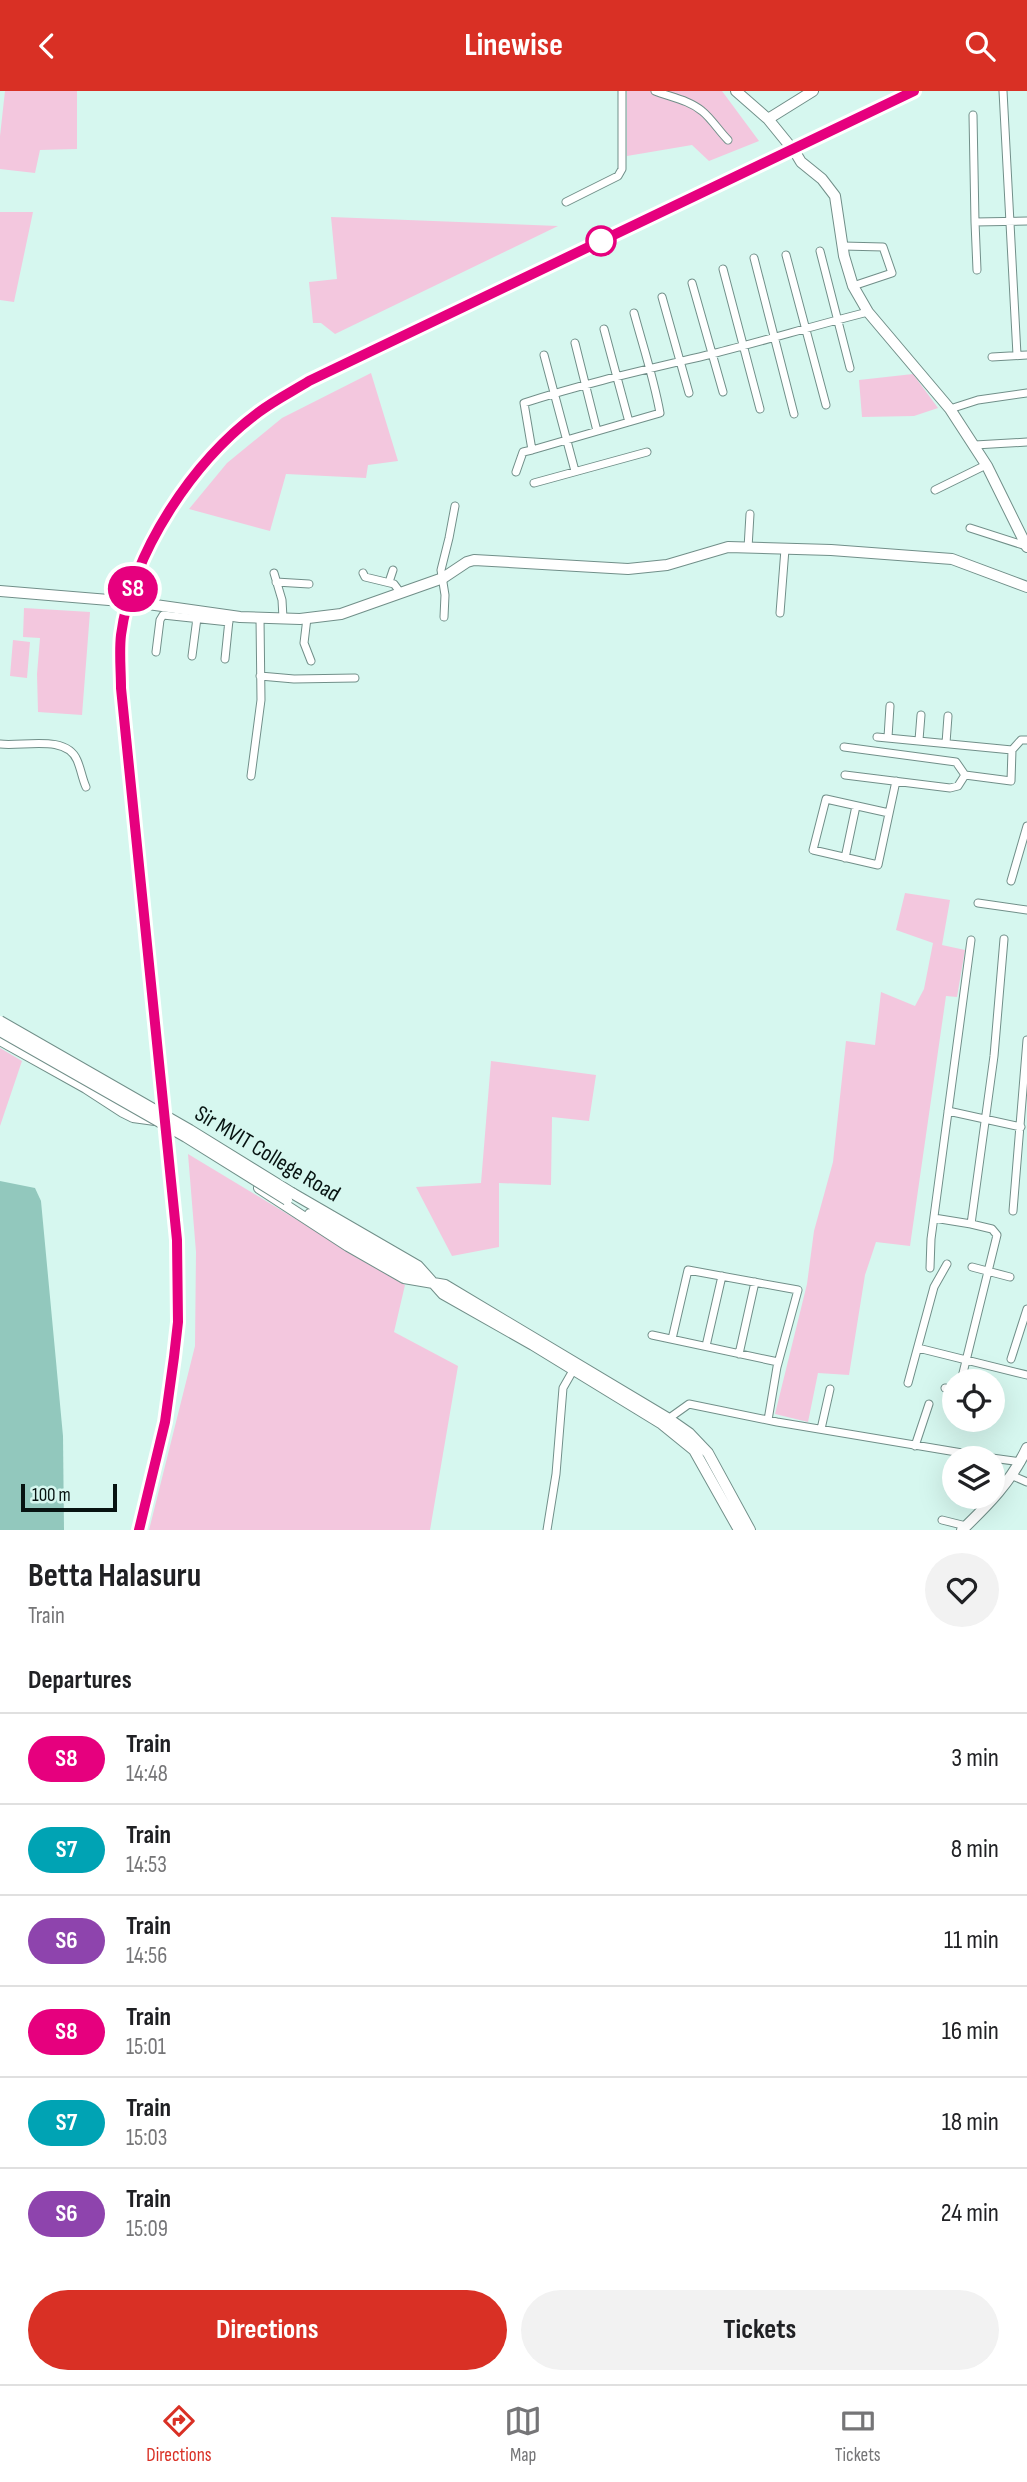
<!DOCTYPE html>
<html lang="en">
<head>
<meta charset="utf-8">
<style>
	:root { --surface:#fff; --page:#f2f2f2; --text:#202124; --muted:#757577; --line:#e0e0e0; --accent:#d93025 }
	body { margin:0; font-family:"Sofia Sans Condensed",sans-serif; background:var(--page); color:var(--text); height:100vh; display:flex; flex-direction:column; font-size:26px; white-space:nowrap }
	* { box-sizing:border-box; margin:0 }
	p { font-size:23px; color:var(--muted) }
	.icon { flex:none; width:38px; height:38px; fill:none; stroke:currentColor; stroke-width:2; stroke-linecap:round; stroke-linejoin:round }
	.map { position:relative; height:1439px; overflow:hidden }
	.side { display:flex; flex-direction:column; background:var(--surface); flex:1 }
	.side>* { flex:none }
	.badge { padding:0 14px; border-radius:23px; font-size:24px; line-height:46px }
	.fabs { position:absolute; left:942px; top:1278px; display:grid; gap:14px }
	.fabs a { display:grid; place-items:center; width:63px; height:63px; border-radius:50%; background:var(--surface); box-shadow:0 7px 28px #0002; font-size:35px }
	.scale { position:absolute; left:21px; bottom:18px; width:96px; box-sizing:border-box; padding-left:7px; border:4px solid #071311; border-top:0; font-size:19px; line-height:24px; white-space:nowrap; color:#071311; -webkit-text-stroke:5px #d6f7ef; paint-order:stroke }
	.map>.badge { position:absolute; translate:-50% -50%; box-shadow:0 0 0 4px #fff }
	h2 { padding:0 28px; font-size:26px; line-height:63px }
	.round { display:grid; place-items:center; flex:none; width:74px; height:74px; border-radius:37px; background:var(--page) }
	.head { display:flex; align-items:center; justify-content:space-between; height:119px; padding:0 28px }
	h1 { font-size:33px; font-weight:700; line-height:52px }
	.cta { display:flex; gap:14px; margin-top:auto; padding:14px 28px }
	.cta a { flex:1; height:80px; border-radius:42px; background:var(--accent); color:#fff; font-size:28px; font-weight:700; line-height:80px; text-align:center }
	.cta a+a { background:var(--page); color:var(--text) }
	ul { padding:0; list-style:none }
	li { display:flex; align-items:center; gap:21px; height:91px; padding:0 28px; border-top:2px solid var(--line) }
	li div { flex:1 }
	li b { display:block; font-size:26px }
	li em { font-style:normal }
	li .badge { min-width:77px; font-weight:700; text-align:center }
	header { display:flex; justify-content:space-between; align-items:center; height:91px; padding:0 28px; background:var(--accent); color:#fff; font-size:32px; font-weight:700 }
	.tab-bar { display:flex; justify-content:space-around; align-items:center; height:98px; border-top:2px solid var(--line); background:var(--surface); font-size:19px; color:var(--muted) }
	.tab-bar a { display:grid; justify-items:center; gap:4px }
	.tab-bar .active { color:var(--accent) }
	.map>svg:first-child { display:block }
	.green { fill:#f3c7de }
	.water { fill:#92c8bd }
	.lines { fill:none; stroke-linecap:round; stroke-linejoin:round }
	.street-casing { stroke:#718f89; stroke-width:9 }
	.secondary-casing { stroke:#718f89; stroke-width:12 }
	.street { stroke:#fff; stroke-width:7 }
	.secondary { stroke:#fff; stroke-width:10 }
	.rail { stroke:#2b3b38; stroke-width:2; stroke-dasharray:3.5 7; stroke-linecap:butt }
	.secondary-bridge-casing { stroke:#718f89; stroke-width:12; stroke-linecap:butt }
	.secondary-bridge { stroke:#fff; stroke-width:10 }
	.line-casing { stroke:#fff; stroke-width:16 }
	.line { stroke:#e6007e; stroke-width:10 }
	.stop-dot { fill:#fff; stroke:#e6007e; stroke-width:3.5 }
	.labels { text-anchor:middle; stroke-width:7; stroke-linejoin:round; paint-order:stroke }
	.street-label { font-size:23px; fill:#071311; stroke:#d6f7ef }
</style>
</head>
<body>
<header><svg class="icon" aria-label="back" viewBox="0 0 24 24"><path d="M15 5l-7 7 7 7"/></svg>Linewise<svg class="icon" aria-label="search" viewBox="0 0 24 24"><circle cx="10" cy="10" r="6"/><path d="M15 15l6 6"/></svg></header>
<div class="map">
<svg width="1027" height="1439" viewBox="0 0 1027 1439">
	<rect width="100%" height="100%" fill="#d6f7ef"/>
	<path class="green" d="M5,0h72v58l-37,1 -5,23 -35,-4v-33z
		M627,0h95l37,50 -50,20 -17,-16 -65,11z
		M0,121h33l-19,90 -14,-2z
		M331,126l227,9 -223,108 -14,-11h-8l-4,-41 28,-3z
		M371,282l27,88 -30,4 -2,13 -80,-4 -16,57 -81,-22 38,-46 55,-45z
		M913,283l25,34 -24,8 -52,1 -3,-37z
		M24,517l66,4 -8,103 -44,-3 -1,-38 3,-36 -17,-1z
		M13,549l17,2 -3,36 -17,-2z
		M905,802l45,7 -8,45 23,5 -8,47 -11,-1 -36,250 -34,-4 -11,33 -16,100 -31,-2 -10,49 -33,-8 32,-130 7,-53 19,-69 13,-121 29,4 6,-53 34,14 9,-17 9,-46 -37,-13z
		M0,957l22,13 -22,65z
		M491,970l105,14 -7,46 -37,-4 -1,68 -52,-2v64l-47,9 -36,-69 65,-4z
		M188,1063l217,131 -11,47 64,34 -28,164h-281l46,-184 1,-94z"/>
	<path class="water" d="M0,1090l35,7 6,13 22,235 1,94h-64z"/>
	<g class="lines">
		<g class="street-casing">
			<path id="street" d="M655,0c15,6 34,9 47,20 9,7 17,20 26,29
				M1003,0l14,264
				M973,24l2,107 52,-1
				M566,111l52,-26 4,-7v-78
				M975,131l2,48
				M843,155l40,1 9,26 -39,13
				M820,160l30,117
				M786,164l40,150
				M754,167l40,156
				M723,178l37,140
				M692,192l31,109
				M662,206l27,96
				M634,222c9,33 20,66 26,100l-128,37 -8,-47c61,-20 125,-34 188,-49 52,-13 104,-29 156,-42
				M604,238l25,93
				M575,252l22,88
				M544,264l31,116
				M992,266l35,-2
				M950,318l28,-9 49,-7
				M975,354l52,-3
				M516,381l7,-20 9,-2
				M534,392l113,-31
				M935,399l51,-25
				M970,437l56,18
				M748,457l2,-34
				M274,482l8,27 1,18
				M363,482l2,4 29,7 6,8
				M276,491l33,2
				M389,491l4,-12
				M780,522l5,-64
				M444,526l1,-22 -4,-25 8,-32 6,-32
				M307,527l-3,25 7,18
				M156,561l4,-32 3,-5 66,7
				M192,565l5,-38
				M225,568l4,-39
				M260,585l34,3 61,-1
				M877,646l135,13
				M888,646l2,-31
				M919,649l2,-25
				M946,652l2,-27
				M0,653c22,3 66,-10 77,16 4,9 5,18 9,27
				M844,656l112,15 9,13
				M845,684l105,13 8,-2 7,-11
				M965,684l46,6 1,-31 9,-10h6
				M251,685l10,-76 -1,-82
				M889,722l-63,-14 -13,51 65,15 18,-84
				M845,767l11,-52
				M1011,790l16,-55
				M978,812l49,7
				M948,1020l73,16
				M1013,1120l14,-171
				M934,1127l37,6 23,-168 10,-117
				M972,1176l38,10
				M930,1177l1,-29 40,-299
				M652,1244l126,27
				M672,1248l16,-69 110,20 -21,77 -9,53
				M706,1255l16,-70
				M918,1257l109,27
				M739,1263l16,-72
				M1011,1268l16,-50
				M961,1290l36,-146 -5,-6 -21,-5
				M908,1292l26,-96 13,-23
				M945,1297l9,2
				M668,1328l21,-15 88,18 215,36
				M821,1338l9,-40
				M915,1355l14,-42
				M992,1367l29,4
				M1013,1385l14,6
				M992,1387l14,6
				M961,1407l25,9
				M942,1429l24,6
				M547,1439l9,-56 7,-86 12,-21"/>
		</g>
		<g class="secondary-casing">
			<path id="secondary" d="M736,0l32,28 22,27
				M768,28l45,-28
				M795,61l6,10 21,17 13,17 9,60 9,30 15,26 82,97 37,57 40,81
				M0,500l121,10
				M134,511l106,15 60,2 41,-5 102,-36 24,-16 7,-2 154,9 39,-4 61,-18 103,3 121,9 75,28
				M0,949l86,48 37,24 10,5 22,3
				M259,1097l89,58 56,32 41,7 224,134 20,14 19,20 42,77
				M292,1102l126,73 25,28 90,51 129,79 32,26 45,80
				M310,1123l110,63
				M962,1439c26,-25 49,-48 65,-82"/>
		</g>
		<use href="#street" class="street"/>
		<use href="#secondary" class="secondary"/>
		<path class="rail" d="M139,1439l26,-108 9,-64 4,-36 -1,-82 -52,-495c-3,-36 -9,-76 -3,-112 13,-86 67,-170 137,-222 16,-11 34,-20 50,-30l605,-290"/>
		<g class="secondary-bridge-casing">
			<path id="secondary-bridge" d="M0,930l190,109 102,63
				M0,940l186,106 101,63"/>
		</g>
		<use href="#secondary-bridge" class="secondary-bridge"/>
	</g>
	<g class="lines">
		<g class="line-casing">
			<path id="line" d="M139,1439l26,-108 9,-65 4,-35 -1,-82 -56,-552c0,-17 -2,-36 0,-53 11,-83 72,-174 138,-223 16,-12 34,-21 50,-31l605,-290"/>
		</g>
		<use href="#line" class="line"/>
	</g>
	<circle class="stop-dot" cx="601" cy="150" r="14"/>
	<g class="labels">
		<g class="street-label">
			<text transform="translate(268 1062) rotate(31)" y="8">Sir MVIT College Road</text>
		</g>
	</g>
</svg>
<div class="fabs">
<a><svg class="icon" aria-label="locate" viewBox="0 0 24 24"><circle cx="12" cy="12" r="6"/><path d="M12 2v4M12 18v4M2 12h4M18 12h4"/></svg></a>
<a><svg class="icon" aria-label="layers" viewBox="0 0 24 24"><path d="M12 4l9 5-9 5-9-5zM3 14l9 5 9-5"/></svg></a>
</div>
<div class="scale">100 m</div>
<b class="badge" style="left:133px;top:498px;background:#e6007e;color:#fff">S8</b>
</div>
<section class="side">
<div class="head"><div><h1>Betta Halasuru</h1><p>Train</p></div><a class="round"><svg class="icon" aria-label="heart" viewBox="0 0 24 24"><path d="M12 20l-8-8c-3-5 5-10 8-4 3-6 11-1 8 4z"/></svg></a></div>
<h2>Departures</h2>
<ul>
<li><span class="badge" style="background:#e6007e;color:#fff">S8</span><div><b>Train</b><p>14:48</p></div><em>3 min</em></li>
<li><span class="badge" style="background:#00a3b4;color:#fff">S7</span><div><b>Train</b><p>14:53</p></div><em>8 min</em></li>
<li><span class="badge" style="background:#8e44ad;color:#fff">S6</span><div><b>Train</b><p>14:56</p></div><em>11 min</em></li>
<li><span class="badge" style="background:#e6007e;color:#fff">S8</span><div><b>Train</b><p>15:01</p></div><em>16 min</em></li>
<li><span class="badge" style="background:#00a3b4;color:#fff">S7</span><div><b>Train</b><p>15:03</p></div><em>18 min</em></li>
<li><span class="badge" style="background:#8e44ad;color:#fff">S6</span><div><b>Train</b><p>15:09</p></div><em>24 min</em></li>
</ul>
<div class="cta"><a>Directions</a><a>Tickets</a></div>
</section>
<nav class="tab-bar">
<a class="active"><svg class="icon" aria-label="directions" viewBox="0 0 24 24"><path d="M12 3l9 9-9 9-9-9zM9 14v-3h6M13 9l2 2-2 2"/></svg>Directions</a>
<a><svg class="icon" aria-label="map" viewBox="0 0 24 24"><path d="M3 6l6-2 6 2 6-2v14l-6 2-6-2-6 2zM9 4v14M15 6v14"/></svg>Map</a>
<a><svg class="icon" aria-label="tickets" viewBox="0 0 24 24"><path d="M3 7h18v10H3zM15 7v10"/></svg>Tickets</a>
</nav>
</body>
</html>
